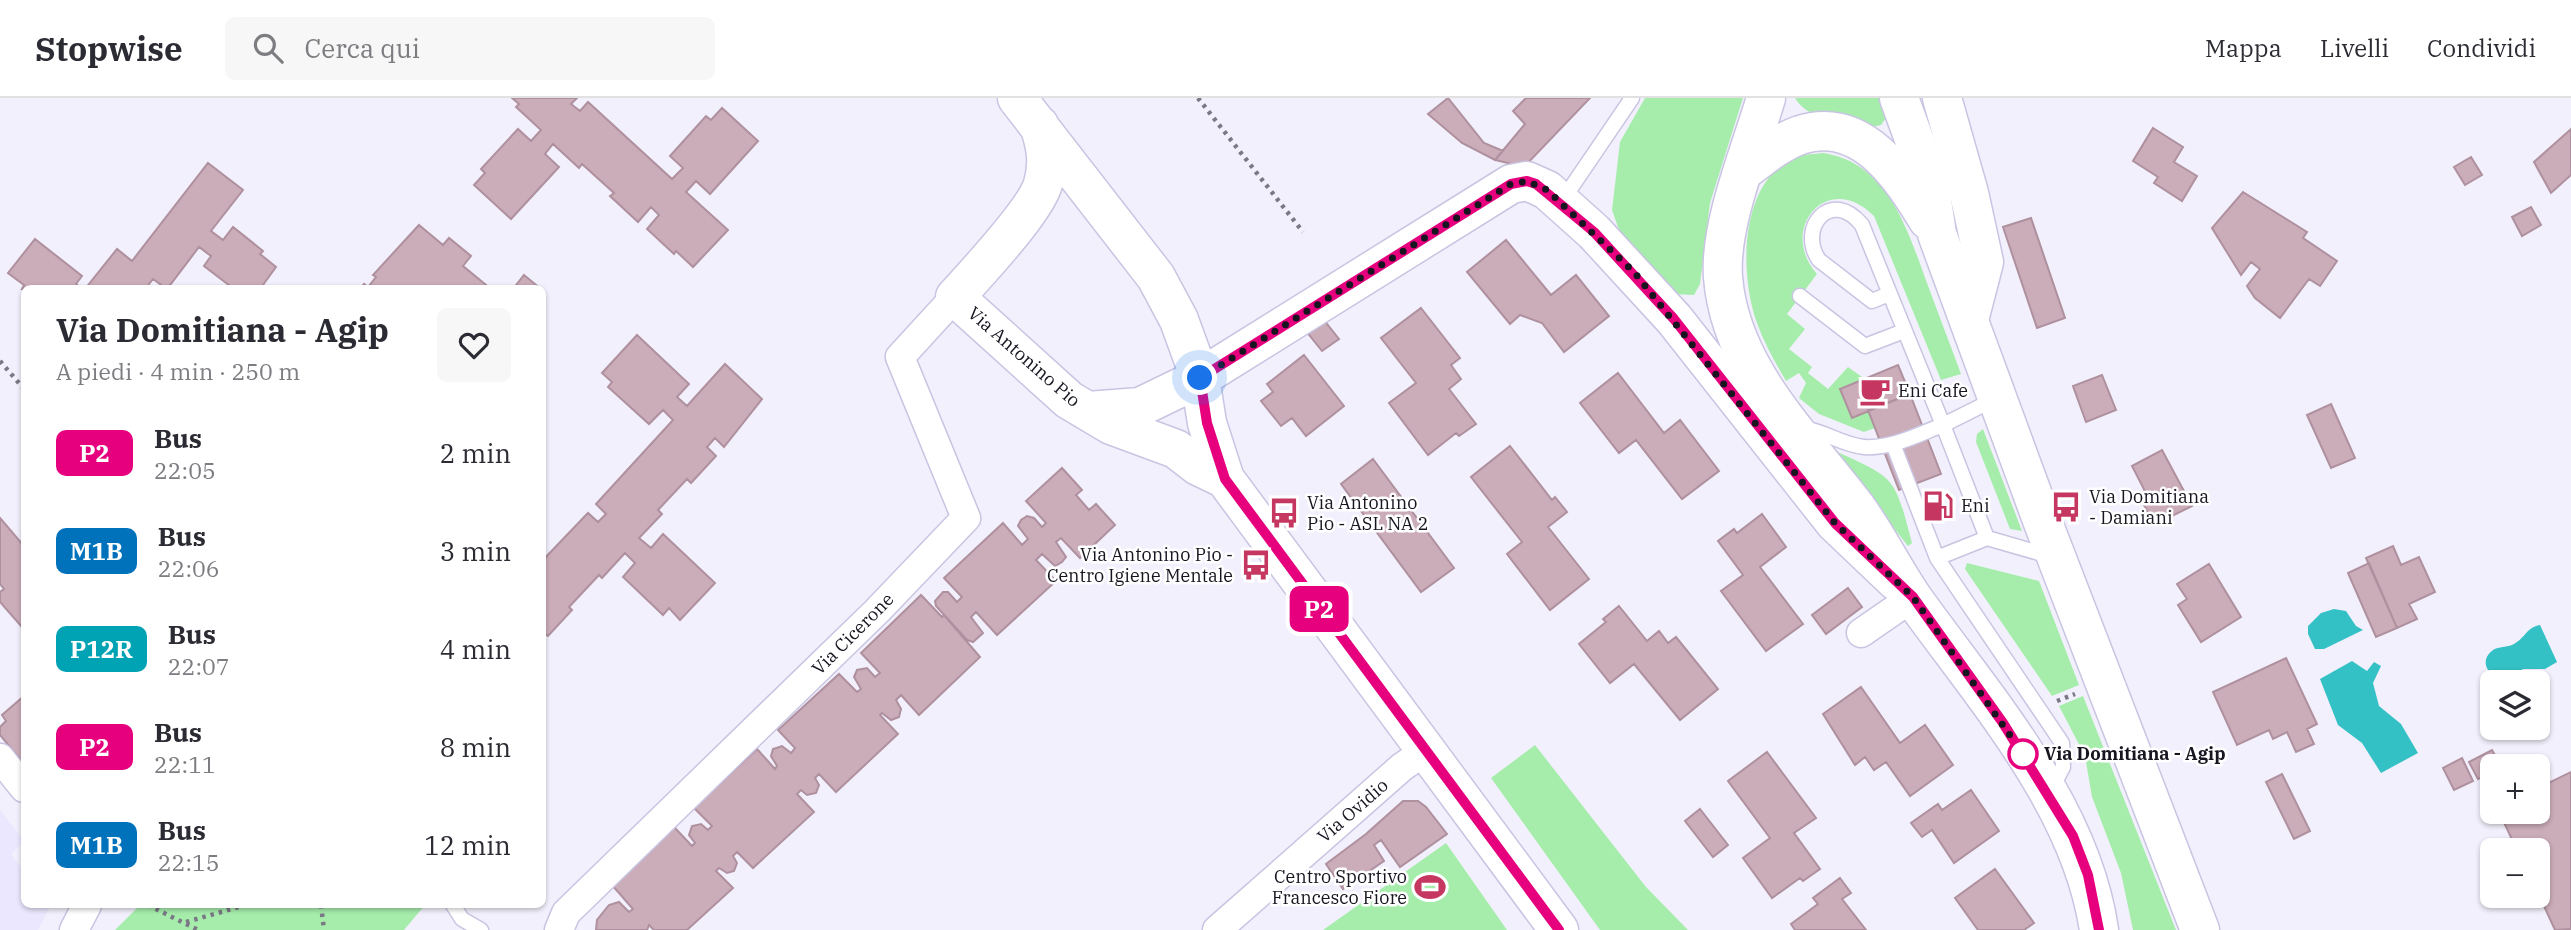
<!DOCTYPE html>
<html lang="it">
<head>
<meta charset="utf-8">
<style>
	:root { --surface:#fff; --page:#f7f7f7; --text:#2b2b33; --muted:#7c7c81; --line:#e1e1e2 }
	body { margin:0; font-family:"IBM Plex Serif",serif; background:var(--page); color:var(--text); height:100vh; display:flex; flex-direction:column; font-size:26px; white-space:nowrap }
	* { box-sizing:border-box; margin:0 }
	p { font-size:23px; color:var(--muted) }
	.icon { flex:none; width:38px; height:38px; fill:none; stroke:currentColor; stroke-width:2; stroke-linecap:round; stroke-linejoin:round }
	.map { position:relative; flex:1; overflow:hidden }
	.sheet { position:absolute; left:21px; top:187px; width:525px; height:623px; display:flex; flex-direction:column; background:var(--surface); border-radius:10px; box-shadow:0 2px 5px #0004 }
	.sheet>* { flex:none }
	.badge { padding:0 14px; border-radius:10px; font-size:24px; line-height:46px }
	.fabs { position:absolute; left:2480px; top:572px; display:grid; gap:14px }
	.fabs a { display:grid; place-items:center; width:70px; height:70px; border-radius:10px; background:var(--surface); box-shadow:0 2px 5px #0004; font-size:35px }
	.you { position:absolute; width:35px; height:35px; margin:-18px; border:5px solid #fff; border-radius:50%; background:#1a73e8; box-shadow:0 0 0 10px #1a73e833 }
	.map>.badge { position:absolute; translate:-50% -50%; box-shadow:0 0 0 4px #fff }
	.round { display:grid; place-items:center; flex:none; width:74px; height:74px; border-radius:10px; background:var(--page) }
	.summary { display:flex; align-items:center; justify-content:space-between; height:119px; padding:0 35px }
	h1 { font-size:33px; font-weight:800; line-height:52px }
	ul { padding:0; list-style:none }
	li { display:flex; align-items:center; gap:21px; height:98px; padding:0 35px }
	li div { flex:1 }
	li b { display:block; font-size:26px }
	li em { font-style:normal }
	li .badge { min-width:77px; font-weight:700; text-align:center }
	header { display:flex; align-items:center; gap:42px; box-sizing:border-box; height:98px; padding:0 35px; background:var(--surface); border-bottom:2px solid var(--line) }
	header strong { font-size:33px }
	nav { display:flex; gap:38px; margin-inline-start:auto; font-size:24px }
	.search { width:490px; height:63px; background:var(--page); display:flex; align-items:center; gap:18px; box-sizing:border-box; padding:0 24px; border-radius:10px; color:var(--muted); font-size:26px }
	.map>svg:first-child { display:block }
	.built { fill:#ebe7fe }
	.green { fill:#a6edac }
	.water { fill:#34c1c6 }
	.building { fill:#cbacb9; stroke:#af909e; stroke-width:2 }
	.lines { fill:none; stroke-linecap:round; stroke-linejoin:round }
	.lane-casing { stroke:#c9c4e2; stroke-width:17 }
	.street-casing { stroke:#c9c4e2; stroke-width:31 }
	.secondary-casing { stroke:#c9c4e2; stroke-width:41 }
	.primary-casing { stroke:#c9c4e2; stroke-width:41 }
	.highway-casing { stroke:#c9c4e2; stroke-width:41 }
	.path { stroke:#7a7884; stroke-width:4.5; stroke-dasharray:3.5 5; stroke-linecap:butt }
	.lane { stroke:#fff; stroke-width:14 }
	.street { stroke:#fff; stroke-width:28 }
	.secondary { stroke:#fff; stroke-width:38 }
	.primary { stroke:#fff; stroke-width:38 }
	.highway { stroke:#fff; stroke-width:38 }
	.line-casing { stroke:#fff; stroke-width:16 }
	.line { stroke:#e6007e; stroke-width:10 }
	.walk { stroke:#171520; stroke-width:7; stroke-dasharray:0 12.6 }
	.stop-dot { fill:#fff; stroke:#e6007e; stroke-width:3.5 }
	.labels { text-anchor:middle; stroke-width:5; stroke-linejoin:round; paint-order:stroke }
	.street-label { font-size:18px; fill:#171520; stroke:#fff }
	.poi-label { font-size:18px; fill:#171520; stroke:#fff; text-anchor:start }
	.stop-label { font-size:18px; font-weight:bold; fill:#171520; stroke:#fff; text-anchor:start }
</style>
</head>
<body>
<header>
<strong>Stopwise</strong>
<div class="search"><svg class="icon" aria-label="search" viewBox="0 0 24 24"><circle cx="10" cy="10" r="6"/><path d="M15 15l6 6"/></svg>Cerca qui</div>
<nav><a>Mappa</a><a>Livelli</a><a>Condividi</a></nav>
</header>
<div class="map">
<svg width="2571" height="832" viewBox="0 0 2571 832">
	<rect width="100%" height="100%" fill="#f2f0fc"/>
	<path class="built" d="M0,712l24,31 -13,13 13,17v34h27l-13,25h-38z"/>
	<path class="green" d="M1645,0h98l-33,105 -10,81 -6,11 -22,-1 -52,-61 -8,-23 8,-68z
		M1795,0h88l3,20 -5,7 -9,2c-25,-5 -63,-5 -77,-29z
		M1823,55c65,9 85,78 104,130 11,30 23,61 34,91l-20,6 -67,-164c-46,-47 -97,13 -57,58l-30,40 18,15 -16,20 23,18 -4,6 20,16 20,-22 17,12 -25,10 28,21 7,18 -11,4 -45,-18 -20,-16 7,-15 -7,-10 -13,8c-11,-19 -22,-38 -29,-58 -18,-49 -18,-143 39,-166 8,-3 19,-3 27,-4z
		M1983,331l39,102 -12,-2 -34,-87 1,-8z
		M1831,351c65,30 63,25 81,94l-4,3z
		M1967,465l72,18 40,104 -27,11 -87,-127z
		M2083,598l93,234h-43l-12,-57 -29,-76 -7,-41 -26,-50z
		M1535,647l111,142 42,43h-88l-109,-152z
		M1446,745l61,87h-184z
		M140,807h285l-21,25h-289z"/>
	<path class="water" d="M2334,511l12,2 10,15 7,4 -39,19h-9l-7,-15v-8l13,-13z
		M2540,527l17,37 -12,7h-22l-17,11c-16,-1 -29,-18 -13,-30 6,-4 14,-2 21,-6 11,-6 13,-17 26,-19z
		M2352,563l15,10 7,-9 7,4 -8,17 6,23 22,18 17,29 -37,20 -19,-30 -24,-18 -18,-46z"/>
	<path class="building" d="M512,0h65l-6,6 9,7 8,-9 84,77 11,-11 -13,-12 36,-40 5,4 11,-12 36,33 -48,53 -14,-13 -10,11 42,38 -35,37 -17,-16 -2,3 -27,-25 12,-14 -8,-8 -13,15 -28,-26 4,-3 -32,-29 -3,4 -26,-24 -8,10 14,13 -48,52 -37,-34 11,-12 -4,-4 37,-40 13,12 10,-11 -25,-23 3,-3z
		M1448,0l36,45 19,8 -8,9 -33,-17 -34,-29z
		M1526,0h64l-66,69 -29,-7 30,-36 -12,-13z
		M2153,30l30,19 -9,15 23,14 -15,25 -28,-18 4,-6 -25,-16z
		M2571,31v46l-20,18 -17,-31z
		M2471,59l11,18 -17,10 -11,-18z
		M208,65l35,27 -32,41 12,9 10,-13 30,24 -3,3 16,13 -16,22h-26l-30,-23 7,-10 -12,-9 -32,42 -14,-10 -8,10h-60l32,-40 15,12z
		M2243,94l64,40 -4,6 34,23 -17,25 -11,-7 -29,39 -25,-20 -8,-12 13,-17 -9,-7 -10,13 -29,-47z
		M2531,109l10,18 -19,11 -10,-19z
		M2031,120l34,100 -28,10 -34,-101z
		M419,127l24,20 6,-7 22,18 -8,10 28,23h-131l4,-5 4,3 8,-10 -3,-2z
		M35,141l47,37 -6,8 6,5h-60l2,-4 -16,-12z
		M1506,142l45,55 25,-20 33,41 -45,36 -22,-29 -22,-8 -10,9 -43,-52z
		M524,177l17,14h-28z
		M1421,210l39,50 -9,7 10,14 -12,10 27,35 -17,12 -3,-3 -28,22 -39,-52 27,-20 -35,-45z
		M1324,222l15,19 -17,12 -16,-20z
		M637,237l52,49 -12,13 10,9 38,-42 37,35 -38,48 -9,-9 -8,9 9,9 -25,27 -4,-4 -29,31 4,4 -23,24 12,10 12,-14 52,49 -35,37 -11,-12 -6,7 -40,-38 12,-14 -10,-10 -23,25 -3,-3 -30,32 3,3 -24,26 -6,-4v-71l46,-48 10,9 8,-8 -10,-10 77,-84 -10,-10 -14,14 -41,-37 4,-5 -10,-9z
		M1304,257l40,51 -38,30 -14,-18 -11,8 -20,-25 12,-9 -6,-8z
		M1898,267l12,29 -58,24 -12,-29z
		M1618,275l46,60 16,-13 39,51 -37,28 -46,-59 -17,13 -39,-50z
		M2102,277l14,35 -30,12 -13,-36z
		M1910,296l31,80 -42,16 -31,-80z
		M2331,306l24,54 -24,10 -24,-53z
		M1510,348l42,54 3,-3 12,15 -19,15 41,52 -39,31 -43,-56 15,-12 -51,-65z
		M2162,352l30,56 -38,19 -10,-20 6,-4 -18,-35z
		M1373,361l81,109 -33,24 -80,-108z
		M1062,370l20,22 -6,5 13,15 7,-6 19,21 -35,33 -19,-20 -5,4 10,15 -4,5 -7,4 -13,-12 -6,6 20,21 -59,54 -21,-23 -5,5 12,16 -10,9 -6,-2 -31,-34 -1,-5 8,-9h5l9,10 5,-5 -18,-19 59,-55 19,22 6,-6 -10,-13 3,-6 6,-4 7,2 8,9 4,-4 -20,-22z
		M1762,416l24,33 -26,20 43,57 -37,27 -45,-60 22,-16 -25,-34 16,-12 3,4z
		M0,420l24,28v78l-3,2 -21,-24v-10l4,-3 -4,-5z
		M2393,448l8,19 18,-8 16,35 -26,12 8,15 -20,9 -31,-70z
		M2369,465l28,65 -21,9 -28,-64z
		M2209,466l32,53 -40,25 -23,-37 9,-6 -10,-15z
		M1848,490l14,19 -36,27 -14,-19z
		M921,497l21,22 2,-2 36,42 -61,58 -18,-20 -5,5 5,9 -2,8 -8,3 -9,-7 -2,2 18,19 -62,58 -17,-18 -4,4 4,7 -3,8 -9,2 -6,-5 -4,4 17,18 -61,56 -16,-16 -4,4 4,7 -3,8 -7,2 -8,-5 -3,3 17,17 -46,42h-33l-5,-5 -2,5h-51l1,-10 12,-15 10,-3 10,10 4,-3 -21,-24 62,-58 18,19 3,-3 -6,-8 3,-9 9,-2 7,6 4,-4 -18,-18 63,-59 18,20 2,-3 -6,-10 2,-7 9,-3 9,7 4,-5 -17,-18 61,-56 18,18 4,-3 -7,-12 3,-7 10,-2 8,9 5,-4 -19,-20z
		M1619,508l28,35 12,-10 9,12 8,-6 42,52 -38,31 -46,-56 -24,19 -31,-39 27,-22 -3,-3z
		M2286,560l31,66 -10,5 7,15 -18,8 -9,-20 -14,7 -4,-9 -32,15 -24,-53z
		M1861,589l39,56 25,-18 28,40 -43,31 -24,-34 -12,8 -9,-13 -10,8 -32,-51z
		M24,598v68l-24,-29v-8l6,-6 -4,-6z
		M2492,652l9,16h-9v5l-14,8 -9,-17z
		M1767,654l49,66 -22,15 26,36 -17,12 -3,-3 -28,20 -29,-40 27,-20 -42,-57z
		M2462,660l11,23 -19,9 -11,-22z
		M2571,674v157l-16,1 -17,-37v-43h-21l-18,-38h39v-24z
		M2282,676l28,57 -16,8 -28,-57z
		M1971,692l28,41 -45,32 -22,-33 -10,7 -11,-14 27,-19 4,6z
		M1403,703h15l8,6 21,27 -47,33 -19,-27 -7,5 10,16 -41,28 -17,-25 40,-30z
		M1700,711l28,36 -15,12 -28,-36z
		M1995,771l39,54 -10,7h-46l-23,-32z
		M1840,780l11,15 -9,6 24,31h-71l-4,-6 27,-20 -5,-6z"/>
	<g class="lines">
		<g class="lane-casing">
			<path id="lane" d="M1562,103l70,-103
				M1889,196l-17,7 -53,-41c-22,-32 12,-73 43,-35l81,200 52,-26
				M1800,198l65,50 39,-15
				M1801,330c22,2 41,17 63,19 27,2 55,-13 79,-22l44,113 -50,20 -44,-114
				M1987,440l66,19
				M1937,460l125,185 1,24 -11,21
				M453,807l9,14 19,11"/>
		</g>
		<g class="street-casing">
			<path id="street" d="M1861,535l52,-36
				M0,660l24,30
				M74,832l13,-25
				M559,832l7,-17 311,-302 89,-93 -66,-161 55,-60
				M1217,832l185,-163 26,-18"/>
		</g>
		<g class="secondary-casing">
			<path id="secondary" d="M1017,0l139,179 23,43 21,58 7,45 18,56 334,451
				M1039,27c7,21 10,37 4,59 -8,27 -67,90 -88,113l114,103 42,25 65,24 22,17 27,13
				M1088,313l52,-4 60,-29 295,-184 16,-10 16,-3 9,4 11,5 47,42 80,87 161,204 61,58"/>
		</g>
		<g class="primary-casing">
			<path id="primary" d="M1766,0c-15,51 -47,127 -43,179 7,92 80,160 133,230 22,30 38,64 59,94 71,99 166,205 184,329
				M1899,0l30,82 8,54 105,286 158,410
				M1745,72c17,-13 35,-28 55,-35 62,-20 101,41 128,85"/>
		</g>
		<g class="highway-casing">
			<path id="highway" d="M1942,0l27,95 15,69 -15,58"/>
		</g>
		<path class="path" d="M1198,0l105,134
			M0,263l24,28
			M2057,603l18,-7
			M148,807l50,25
			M321,807l3,25
			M186,824l60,-17"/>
		<use href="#lane" class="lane"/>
		<use href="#street" class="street"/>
		<use href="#secondary" class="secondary"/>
		<use href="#primary" class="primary"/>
		<use href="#highway" class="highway"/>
	</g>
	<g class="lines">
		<g class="line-casing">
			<path id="line" d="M1559,832l-334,-451 -18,-56 -7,-45 295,-184 16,-10 16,-3 9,3 58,48 80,87 161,204 78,74 90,126 70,113 15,39 11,55"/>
		</g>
		<use href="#line" class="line"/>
		<path class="walk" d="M1200,280l295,-184 16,-10 16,-3 20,9 87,82 201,251 78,74 113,161 -3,-4"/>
	</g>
	<defs>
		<g id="cafe-bare" transform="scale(2.415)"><path d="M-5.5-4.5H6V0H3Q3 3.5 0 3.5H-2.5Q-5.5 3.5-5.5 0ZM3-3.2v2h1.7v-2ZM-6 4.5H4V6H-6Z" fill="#c53760" stroke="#fff" stroke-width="2.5" paint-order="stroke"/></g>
		<g id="fuel-bare" transform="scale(2.415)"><path d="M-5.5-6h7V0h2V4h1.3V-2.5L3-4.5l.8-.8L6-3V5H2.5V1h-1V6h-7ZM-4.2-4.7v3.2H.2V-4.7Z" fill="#c53760" stroke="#fff" stroke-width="2.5" paint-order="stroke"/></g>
		<g id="bus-bare" transform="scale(2.415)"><path d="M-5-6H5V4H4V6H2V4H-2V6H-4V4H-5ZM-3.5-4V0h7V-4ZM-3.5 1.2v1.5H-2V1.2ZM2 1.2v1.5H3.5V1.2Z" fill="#c53760" stroke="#fff" stroke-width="2.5" paint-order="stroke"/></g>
		<g id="stadium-bare" transform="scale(2.415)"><path d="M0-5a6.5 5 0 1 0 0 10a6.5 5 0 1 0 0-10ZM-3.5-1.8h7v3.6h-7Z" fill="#c53760" stroke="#fff" stroke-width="2.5" paint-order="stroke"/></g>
	</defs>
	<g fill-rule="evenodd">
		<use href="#cafe-bare" x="1875" y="293"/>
		<use href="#fuel-bare" x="1938" y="408"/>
		<use href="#bus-bare" x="2066" y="409"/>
		<use href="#bus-bare" x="1284" y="415"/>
		<use href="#bus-bare" x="1256" y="467"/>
		<use href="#stadium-bare" x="1430" y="789"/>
	</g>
	<circle class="stop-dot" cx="2023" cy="656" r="14"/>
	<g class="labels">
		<g class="street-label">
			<text transform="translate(1024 259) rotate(41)" y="6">Via Antonino Pio</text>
			<text transform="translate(853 536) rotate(-45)" y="6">Via Cicerone</text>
			<text transform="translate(1353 713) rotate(-41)" y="6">Via Ovidio</text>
		</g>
		<g class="poi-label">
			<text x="1898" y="299">Eni Cafe</text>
			<text x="2089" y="405">Via Domitiana<tspan x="2089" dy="21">- Damiani</tspan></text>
			<text x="1307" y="411">Via Antonino<tspan x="1307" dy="21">Pio - ASL NA 2</tspan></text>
			<text x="1961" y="414">Eni</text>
			<text x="1233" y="463" text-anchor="end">Via Antonino Pio -<tspan x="1233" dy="21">Centro Igiene Mentale</tspan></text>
			<text x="1407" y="785" text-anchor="end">Centro Sportivo<tspan x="1407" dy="21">Francesco Fiore</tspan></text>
		</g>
		<g class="stop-label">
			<text x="2044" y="662">Via Domitiana - Agip</text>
		</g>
	</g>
</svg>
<div class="fabs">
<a><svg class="icon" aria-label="layers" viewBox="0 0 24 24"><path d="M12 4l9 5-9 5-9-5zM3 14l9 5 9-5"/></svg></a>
<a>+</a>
<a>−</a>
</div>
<div class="you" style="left:1200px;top:280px"></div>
<b class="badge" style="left:1319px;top:511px;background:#e6007e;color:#fff">P2</b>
<section class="sheet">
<div class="summary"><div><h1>Via Domitiana - Agip</h1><p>A piedi · 4 min · 250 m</p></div><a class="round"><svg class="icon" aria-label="heart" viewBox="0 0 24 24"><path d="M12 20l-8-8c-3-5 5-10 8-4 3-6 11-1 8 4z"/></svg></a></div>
<ul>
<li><span class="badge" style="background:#e6007e;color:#fff">P2</span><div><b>Bus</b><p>22:05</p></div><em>2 min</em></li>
<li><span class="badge" style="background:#0072bc;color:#fff">M1B</span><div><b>Bus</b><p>22:06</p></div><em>3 min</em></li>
<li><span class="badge" style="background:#00a3b4;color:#fff">P12R</span><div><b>Bus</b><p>22:07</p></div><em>4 min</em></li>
<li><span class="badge" style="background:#e6007e;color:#fff">P2</span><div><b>Bus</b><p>22:11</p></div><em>8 min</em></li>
<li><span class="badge" style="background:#0072bc;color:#fff">M1B</span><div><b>Bus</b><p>22:15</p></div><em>12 min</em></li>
</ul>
</section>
</div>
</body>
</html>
